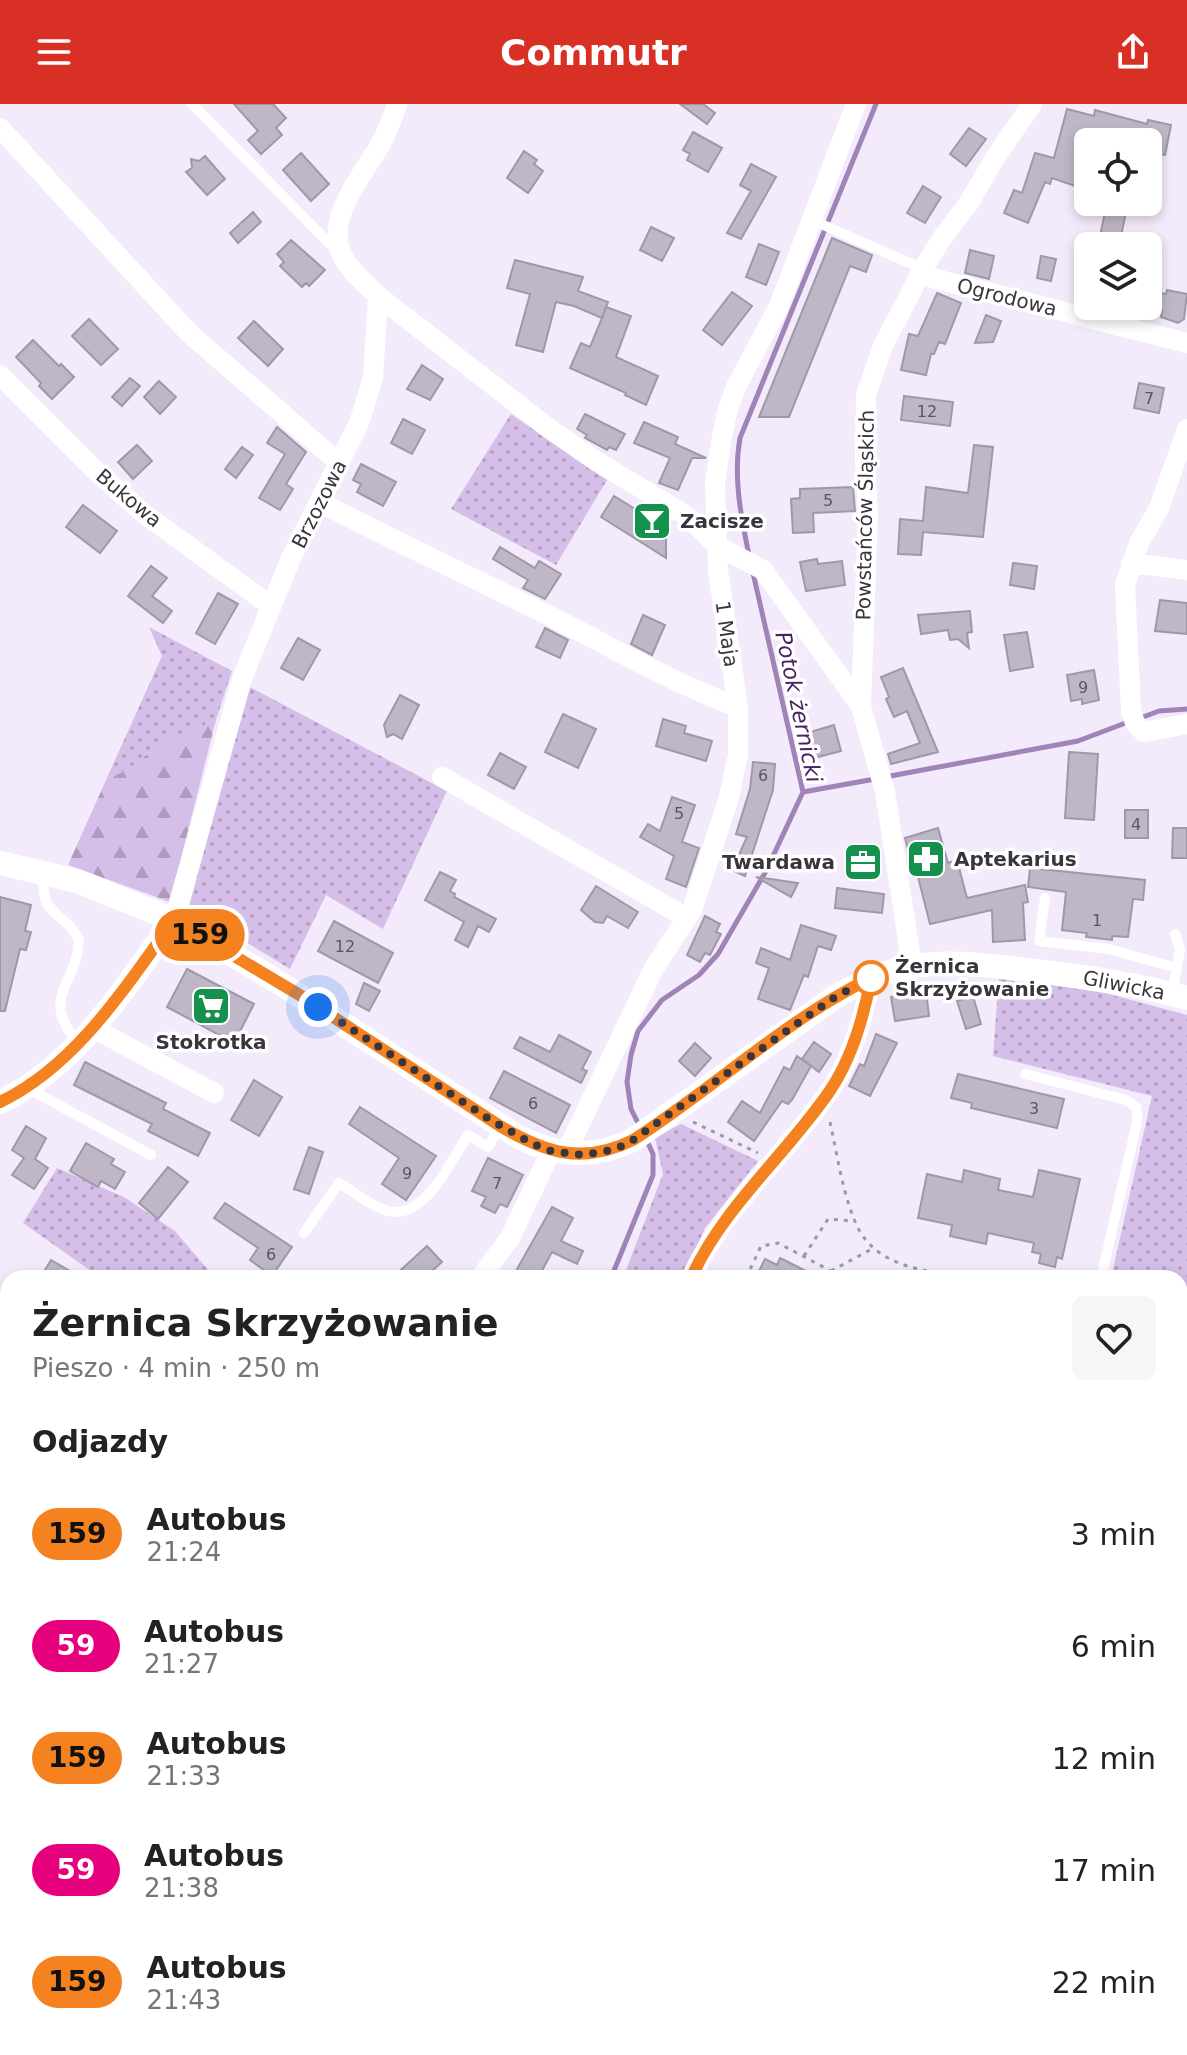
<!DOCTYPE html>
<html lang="pl">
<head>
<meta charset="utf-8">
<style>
	:root { --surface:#fff; --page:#f6f6f6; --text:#222; --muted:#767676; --accent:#d93025 }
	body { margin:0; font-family:"DejaVu Sans",sans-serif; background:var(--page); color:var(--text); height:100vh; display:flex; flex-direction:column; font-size:30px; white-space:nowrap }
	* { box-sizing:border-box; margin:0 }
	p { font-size:26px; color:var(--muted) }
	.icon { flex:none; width:44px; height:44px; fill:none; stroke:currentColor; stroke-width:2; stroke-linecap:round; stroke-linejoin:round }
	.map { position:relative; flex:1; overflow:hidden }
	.details { position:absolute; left:0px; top:1166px; width:1188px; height:786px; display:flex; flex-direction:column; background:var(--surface); border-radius:24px 24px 0 0; box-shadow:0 4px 12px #0003 }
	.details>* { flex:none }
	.badge { padding:0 16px; border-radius:26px; font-size:28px; line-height:52px }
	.fabs { position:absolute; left:1074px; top:24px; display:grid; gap:16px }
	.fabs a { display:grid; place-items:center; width:88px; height:88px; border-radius:12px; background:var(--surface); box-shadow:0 4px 12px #0003; font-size:40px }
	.you { position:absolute; width:40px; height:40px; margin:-20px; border:6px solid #fff; border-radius:50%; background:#1a73e8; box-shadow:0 0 0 12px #1a73e833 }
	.map>.badge { position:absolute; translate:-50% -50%; box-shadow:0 0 0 4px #fff }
	h2 { padding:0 32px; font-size:30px; line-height:72px }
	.round { display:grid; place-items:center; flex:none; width:84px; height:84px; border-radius:12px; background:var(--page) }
	.summary { display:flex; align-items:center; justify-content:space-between; height:136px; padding:0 32px }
	h1 { font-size:38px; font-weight:700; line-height:60px }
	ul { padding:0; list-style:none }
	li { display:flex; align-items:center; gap:24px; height:112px; padding:0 32px }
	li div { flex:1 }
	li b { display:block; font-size:30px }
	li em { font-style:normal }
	li .badge { min-width:88px; font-weight:700; text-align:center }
	header { display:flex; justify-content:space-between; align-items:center; height:104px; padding:0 32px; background:var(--accent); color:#fff; font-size:36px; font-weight:700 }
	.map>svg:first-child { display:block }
	.grass { fill:url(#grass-dots) }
	.forest { fill:url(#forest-firs) }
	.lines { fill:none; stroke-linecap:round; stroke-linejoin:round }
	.stream { stroke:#a083b7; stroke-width:5 }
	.building { fill:#bfb7c7; stroke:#a098a7; stroke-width:2 }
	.path { stroke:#9e97a4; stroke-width:3; stroke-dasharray:4 6; stroke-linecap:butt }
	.service { stroke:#fff; stroke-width:10 }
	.minor { stroke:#fff; stroke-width:20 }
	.tertiary { stroke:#fff; stroke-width:24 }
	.line-casing { stroke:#fff; stroke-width:18 }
	.line { stroke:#f58220; stroke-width:12 }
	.walk { stroke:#39353c; stroke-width:8; stroke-dasharray:0 14.4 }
	.stop-dot { fill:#fff; stroke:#f58220; stroke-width:4 }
	.labels { text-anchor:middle; stroke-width:7; stroke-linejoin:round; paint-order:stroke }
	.number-label { font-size:16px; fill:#5a565f }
	.street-label { font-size:20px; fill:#39353c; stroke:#fff }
	.poi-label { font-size:20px; font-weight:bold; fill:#39353c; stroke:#fff; text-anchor:start }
	.stop-label { font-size:20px; font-weight:bold; fill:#39353c; stroke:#fff; text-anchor:start }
	.water-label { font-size:22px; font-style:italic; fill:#492162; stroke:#fff }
</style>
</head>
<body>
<header><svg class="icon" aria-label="menu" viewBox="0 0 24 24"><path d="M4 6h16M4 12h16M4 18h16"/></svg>Commutr<svg class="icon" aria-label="share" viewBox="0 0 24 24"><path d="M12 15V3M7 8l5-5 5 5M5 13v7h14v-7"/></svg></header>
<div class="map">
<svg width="1187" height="1951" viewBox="0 0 1187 1951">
	<defs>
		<pattern id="grass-dots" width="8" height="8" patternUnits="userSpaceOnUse" patternTransform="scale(2)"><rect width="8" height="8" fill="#d5bee8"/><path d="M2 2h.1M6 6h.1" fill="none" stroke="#ae9bbd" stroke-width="1.8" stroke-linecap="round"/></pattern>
		<pattern id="forest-firs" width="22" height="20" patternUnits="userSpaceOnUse" patternTransform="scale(2)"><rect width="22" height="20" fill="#d5bee8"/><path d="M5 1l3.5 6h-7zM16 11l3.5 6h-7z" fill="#ae9bbd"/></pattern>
	</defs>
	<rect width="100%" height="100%" fill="#f3eafb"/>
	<path class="grass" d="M511,310l96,66 -51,85 -105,-56z
		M149,523l83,44 -16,49 -59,26 -26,22 -25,12 56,-124z
		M248,582l199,105 -64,138 -57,-34 -36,74 -101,-62z
		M999,873l106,16 82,22v272l-7,-1v-8h-69l41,-182 -159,-40z
		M681,1020l77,37 -53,67 -22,50h-60l40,-104 -8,-36z
		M57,1064l67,29 51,34 40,47h-114l-78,-55z"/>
	<path class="forest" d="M216,616l-46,182 -102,-37 38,-85 25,-12 31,-26z"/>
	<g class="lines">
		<path class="stream" d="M749,451c-8,-38 -16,-78 -9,-117l136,-334
			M1138,615l21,-8 28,-2
			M885,673l193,-36 50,-19
			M803,688l72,-13
			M639,1021l-8,-16 -4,-27 4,-27 7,-24 24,-31 37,-25 19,-21 48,-83 37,-79 -50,-219
			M611,1174l42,-103v-21l-6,-13
			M0,1915l8,-37"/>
	</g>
	<path class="building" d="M234,0h39l13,14 -10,10 6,7 -21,19 -13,-14 10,-9z
		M680,0h23l12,9 -8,11z
		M1067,5l27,7 1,-6 52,14 1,-4 23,5 -6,30 -17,-4v-9h-39l1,-5 -25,-7 -10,34 9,4 -6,19 -26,-9 -2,6 -5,-2 -17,41 -24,-10 10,-23 8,3 13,-40 19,5z
		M969,24l17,11 -20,27 -16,-12z
		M693,28l29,16 -14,24 -21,-12 3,-6 -7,-4z
		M524,47l13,9 -3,4 9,7 -15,22 -21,-15z
		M301,49l28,31 -18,17 -28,-31z
		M205,52l20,23 -18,16 -21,-23 6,-4 -1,-9 8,2z
		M751,60l25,13 -35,62 -14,-6 24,-42 -11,-6z
		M923,82l18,11 -16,26 -18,-10z
		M1107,98h21l-9,44h-21z
		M253,108l8,10 -23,21 -8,-10z
		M651,123l23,11 -12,23 -22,-11z
		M832,134l40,17 -6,17 -16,-6 -61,151h-30z
		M291,136l34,30 -16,16 -3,-3 -4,4 -22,-21 4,-4 -7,-8z
		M759,140l20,8 -13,33 -20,-8z
		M970,146l24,6 -5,23 -24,-6z
		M1041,152l15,3 -5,22 -14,-3z
		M515,156l68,17 -5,14 30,11 -6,16 4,-11 25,9 -15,41 42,19 -12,29 -21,-10 1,-2 -56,-25 11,-25 9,4 12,-29 -28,-12 -18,-4 -13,50 -27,-7 14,-51 -23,-6z
		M1167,186l20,4 -3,25 -6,4 -17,-6 1,-7 -14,-3v-16l18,3z
		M732,188l20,14 -30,39 -19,-15z
		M937,189l24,10 -16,41 -6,-2 -5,12h-3l-5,21 -25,-5 8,-36 9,2z
		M986,211l15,6 -8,21 -18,1z
		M89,215l29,30 -17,16 -29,-29z
		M254,217l29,28 -15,17 -30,-28z
		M33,236l26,26 2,-2 13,13 -22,22 -13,-13 2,-3 -25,-26z
		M422,261l21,14 -13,21 -23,-11z
		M130,274l10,8 -18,20 -10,-9z
		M159,277l17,16 -16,17 -16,-17z
		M1139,279l25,5 -5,25 -25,-5z
		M904,292l49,6 -3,24 -49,-6z
		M585,310l40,20 -9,16 -7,-3 -2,3 -22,-12 2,-3 -10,-6z
		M403,315l22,11 -13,24 -21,-11z
		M644,318l34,15 -3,7 31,14h-14l-14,32 -19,-7 11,-25 -36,-15z
		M277,323l29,25 -20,32 7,5 -13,21 -21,-12 26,-44 -18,-11z
		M137,341l15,16 -19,18 -15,-17z
		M974,341l19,2 -10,90 -60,-5 -2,23 -23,-1 2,-35 23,2 3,-34 42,6z
		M242,343l11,8 -17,23 -11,-9z
		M361,360l35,18 -13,24 -26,-14 4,-8 -8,-4z
		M853,383l2,24 -42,2 1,19 -21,1 -2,-34 9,-1v-9z
		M614,392l52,32v30l-65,-41z
		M83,401l34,26 -17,22 -34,-26z
		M500,443l35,21 4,-7 22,13 -16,25 -22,-11 5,-8 -35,-21z
		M817,455l1,5 24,-3 3,24 -39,6 -6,-29z
		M1013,459l24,3 -3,23 -24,-4z
		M151,462l16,12 -15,18 20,15 -9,12 -35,-27z
		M218,489l20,11 -23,40 -19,-11z
		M1160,496l27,3v31l-32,-3z
		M970,507l2,21 -5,1 2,15 -11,-9 -8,1 -2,-10 -27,4 -3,-19z
		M643,511l22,10 -13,30 -21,-11z
		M545,524l23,12 -8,18 -24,-11z
		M1027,528l6,35 -23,4 -6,-36z
		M298,534l22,12 -17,30 -22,-12z
		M903,564l35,84 -47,12 -3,-10 32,-11 -13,-32 -13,6 -8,-18 3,-2 -8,-20z
		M1094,566l5,30 -17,4v-5l-11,2 -4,-26z
		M400,591l19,10 -17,34 -9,-5 -6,3 -3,-12z
		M563,610l33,15 -18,39 -33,-16z
		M663,615l23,7 -2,7 28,8 -6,20 -50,-15z
		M834,621l7,26 -27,7 -7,-25z
		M1069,648l29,2 -4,66 -29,-2z
		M500,649l26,14 -12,22 -26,-14z
		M753,658l22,2 -2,26 -28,86 -13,-6 15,-33 -11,-3 14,-45z
		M672,693l23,8 -13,37 17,6 -13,39 -20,-8 8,-23 -34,-19 8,-13 12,7z
		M1125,706h23v28h-23z
		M938,724l10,35 9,-3 10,38 58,-13 3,17 -5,1 2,37 -32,2 -1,-32 -62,14 -16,-63 -3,1 -6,-24z
		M1173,724h14v30h-15z
		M1030,764l115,12 -2,20 -10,-1 -5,38 -16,-1v4l-26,-3 1,-4 -25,-3 4,-38 -38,-5z
		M440,768l16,8 -6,11 5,3 -1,3 42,22 -7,13 -11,-6 -10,21 -13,-7 9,-18 -39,-22z
		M756,773l42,6 -7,14z
		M596,782l42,26 -10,16 -21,-12 -4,7 -8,-1 -14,-12z
		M837,784l47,6 -2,19 -47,-5z
		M0,793l31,8 -6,26 6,1 -5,18 -6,-1 -15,62h-5z
		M705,812l15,8 -4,8 5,2 -11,21 -5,-2 -5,9 -13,-7z
		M334,817l59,32 -15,30 -60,-32z
		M801,821l35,11 -5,14 -13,-4 -10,31 -4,-2 -14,35 -32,-11 11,-31 -13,-5 5,-15 29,12z
		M187,865l67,35 -20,39 -67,-36z
		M364,879l16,8 -11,20 -13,-7z
		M926,887l3,25 -34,5 -4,-24z
		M973,892l8,28 -15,5 -9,-28z
		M876,930l21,9 -27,53 -21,-10 11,-22 4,2z
		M559,931l32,17 -9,17 5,2 -6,12 -67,-35 6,-11 30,15z
		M814,938l17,12 -12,18 -17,-13z
		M695,939l16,15 -16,18 -16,-15z
		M797,952l14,10 -19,34 -4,4 -6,-3 -28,40 -26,-19 14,-21 18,12 24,-46 6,3z
		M85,958l81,41 -3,6 47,24 -12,23 -50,-25 4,-7 -78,-39z
		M504,967l66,34 -14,28 -66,-35z
		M958,970l106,25 -7,29 -86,-20 1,-5 -21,-5z
		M254,976l28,17 -23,39 -28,-16z
		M360,1003l76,49 -30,44 -24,-16 17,-26 -50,-34z
		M26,1022l20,12 -11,21 13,9 -14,21 -22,-14 12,-17 -12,-8z
		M86,1039l28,16 -3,5 14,8 -10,17 -14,-8 -3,6 -28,-16z
		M309,1043l14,5 -14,42 -15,-5z
		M488,1054l35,17 -16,32 -7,-3 -5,9 -14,-7 5,-9 -14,-6z
		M168,1063l20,15 -30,37 -19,-16z
		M964,1066l36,9 -2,11 35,7 6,-27 41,9 -18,80 -5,-2 -2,10 -16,-4 2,-9 -9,-2 2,-9 -46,-10 -2,11 -36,-8 2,-11 -34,-7 9,-44 35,8z
		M225,1099l67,44 -20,29 -22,-16 8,-12 -44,-30z
		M552,1103l21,11 -12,23 22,10 -6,13 -25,-12 -14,26h-26z
		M427,1142l15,16 -18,16h-32z
		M780,1154l40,20h-51l-11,-5 7,-14 12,6z
		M51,1156l31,18h-42z"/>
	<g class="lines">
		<path class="path" d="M693,1018l65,31
			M830,1018c7,32 12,67 24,97 22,60 100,54 153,59
			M804,1152l24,-37 26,2
			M831,1167l39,-21
			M746,1174l15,-32 17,-3 53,28 2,7
			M533,1951l2,-7"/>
		<path class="service" d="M192,0l145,147
			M812,116l111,49
			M43,771c0,9 0,19 3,26 8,17 26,20 33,40 -3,46 -40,56 -1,102
			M1045,794l-6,43 69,8 69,19
			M1172,890l8,-44 -5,-16
			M1025,970l101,26 11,8v14l-36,156
			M29,983l11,8 111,60
			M304,1129l35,-50c15,9 31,23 49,28 37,9 63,-50 80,-76l20,12 12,-21
			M1180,1202l7,1"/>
		<path class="minor" d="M0,24l189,205 150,130
			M920,171l267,68
			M378,192l169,131 49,34 91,55 31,30 45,24 98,136
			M0,271l98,98 45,40 128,93
			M1187,325l-28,79 -20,35 -14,42 6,126 4,12 9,9 43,-8
			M319,398c79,40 158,78 237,117 61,31 118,65 182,88
			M1131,459l56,7
			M442,673l245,141
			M174,816l69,-244 48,-118 68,-135 14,-45 5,-82c-12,-12 -26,-23 -34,-37 -22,-39 18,-82 36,-114 7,-13 13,-27 17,-41
			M912,862l-27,-174 -24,-86 7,-193 -3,-51 1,-67 17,-49 40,-77 19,-31 26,-34 27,-46 37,-54
			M91,923l123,66
			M566,1049l88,-185 38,-58 36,-109 10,-46v-48l-20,-136 -3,-88 7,-46 5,-25 9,-25 43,-81 77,-202
			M480,1174l30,-40 41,-87
			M691,1174c33,-72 94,-122 138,-186 22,-32 35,-75 42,-114
			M0,1331l8,5
			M1180,1394l7,-18
			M0,1509l8,-14
			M1180,1625l7,1
			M1180,1715l7,2
			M138,1951l1,-7
			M604,1951l3,-7"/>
		<path class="tertiary" d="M0,759l77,18 97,39 104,62 237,153c40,21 77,25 118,5l202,-143c23,-13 47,-25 73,-30 36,-7 75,-2 110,2 57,6 114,14 169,29
			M0,998c76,-35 126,-116 174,-182"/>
	</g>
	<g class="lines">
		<g class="line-casing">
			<path id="line" d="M0,998c76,-36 126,-116 174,-182l124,74 202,132c46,27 83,39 133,14 80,-51 152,-120 238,-162 -7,38 -20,82 -42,114 -44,64 -105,114 -138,186"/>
		</g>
		<use href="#line" class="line"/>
		<path class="walk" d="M318,903l171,112 44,25 18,7 33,4 32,-6 17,-9 169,-120 33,-23 36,-19"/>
	</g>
	<defs>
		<g id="bar-square" transform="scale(2)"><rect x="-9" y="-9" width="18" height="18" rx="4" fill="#13914d" stroke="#fff"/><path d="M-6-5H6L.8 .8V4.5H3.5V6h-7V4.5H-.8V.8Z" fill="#fff"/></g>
		<g id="pharmacy-square" transform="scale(2)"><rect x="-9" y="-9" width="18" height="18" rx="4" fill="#13914d" stroke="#fff"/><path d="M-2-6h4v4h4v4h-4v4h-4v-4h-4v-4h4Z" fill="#fff"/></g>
		<g id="office-square" transform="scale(2)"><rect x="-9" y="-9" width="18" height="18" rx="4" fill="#13914d" stroke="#fff"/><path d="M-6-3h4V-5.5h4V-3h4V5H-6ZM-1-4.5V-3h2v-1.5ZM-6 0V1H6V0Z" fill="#fff"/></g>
		<g id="supermarket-square" transform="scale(2)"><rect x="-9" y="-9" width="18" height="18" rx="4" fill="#13914d" stroke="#fff"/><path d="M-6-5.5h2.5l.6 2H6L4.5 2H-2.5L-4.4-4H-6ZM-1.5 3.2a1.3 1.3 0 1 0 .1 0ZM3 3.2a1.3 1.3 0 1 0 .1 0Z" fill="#fff"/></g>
	</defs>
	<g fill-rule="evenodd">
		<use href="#bar-square" x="652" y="417"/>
		<use href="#pharmacy-square" x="926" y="755"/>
		<use href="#office-square" x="863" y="758"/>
		<use href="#supermarket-square" x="211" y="902"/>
	</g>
	<circle class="stop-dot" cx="871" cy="874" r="16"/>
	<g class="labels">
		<g class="number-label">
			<text x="1149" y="300">7</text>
			<text x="927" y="313">12</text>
			<text x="828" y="402">5</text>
			<text x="1083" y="589">9</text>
			<text x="763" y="677">6</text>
			<text x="679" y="715">5</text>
			<text x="1136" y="726">4</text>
			<text x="1097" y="822">1</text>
			<text x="345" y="848">12</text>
			<text x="533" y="1005">6</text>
			<text x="1034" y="1010">3</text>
			<text x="407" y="1075">9</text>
			<text x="497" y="1085">7</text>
			<text x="271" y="1156">6</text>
		</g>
		<g class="street-label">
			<text transform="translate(1007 193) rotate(14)" y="7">Ogrodowa</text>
			<text transform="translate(129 394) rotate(40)" y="7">Bukowa</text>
			<text transform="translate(319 400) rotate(-63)" y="7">Brzozowa</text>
			<text transform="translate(865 411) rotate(-89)" y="7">Powstańców Śląskich</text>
			<text transform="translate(727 530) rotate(82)" y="7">1 Maja</text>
			<text transform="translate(1124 881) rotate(11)" y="7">Gliwicka</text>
		</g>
		<g class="poi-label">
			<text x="680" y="424">Zacisze</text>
			<text x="954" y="762">Aptekarius</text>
			<text x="835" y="765" text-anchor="end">Twardawa</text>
			<text x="211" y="945" text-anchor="middle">Stokrotka</text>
		</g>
		<g class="stop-label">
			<text x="895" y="869">Żernica<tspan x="895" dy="23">Skrzyżowanie</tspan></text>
		</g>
		<g class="water-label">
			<text transform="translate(799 603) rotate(78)" y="8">Potok żernicki</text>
		</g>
	</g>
</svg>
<div class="fabs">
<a><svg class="icon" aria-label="locate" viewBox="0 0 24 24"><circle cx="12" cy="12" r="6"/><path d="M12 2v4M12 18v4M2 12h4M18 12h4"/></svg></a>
<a><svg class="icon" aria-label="layers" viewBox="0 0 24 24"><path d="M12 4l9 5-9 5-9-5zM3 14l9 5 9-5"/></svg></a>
</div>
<div class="you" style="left:318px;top:903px"></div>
<b class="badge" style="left:200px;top:831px;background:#f58220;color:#111">159</b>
<section class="details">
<div class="summary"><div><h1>Żernica Skrzyżowanie</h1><p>Pieszo · 4 min · 250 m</p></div><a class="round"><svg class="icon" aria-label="heart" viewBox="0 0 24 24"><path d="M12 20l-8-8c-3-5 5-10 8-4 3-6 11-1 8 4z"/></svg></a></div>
<h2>Odjazdy</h2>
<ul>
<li><span class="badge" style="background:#f58220;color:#111">159</span><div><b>Autobus</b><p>21:24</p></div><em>3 min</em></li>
<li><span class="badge" style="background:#e6007e;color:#fff">59</span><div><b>Autobus</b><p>21:27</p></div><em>6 min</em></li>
<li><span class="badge" style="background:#f58220;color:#111">159</span><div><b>Autobus</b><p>21:33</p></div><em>12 min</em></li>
<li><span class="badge" style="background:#e6007e;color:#fff">59</span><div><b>Autobus</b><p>21:38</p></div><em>17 min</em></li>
<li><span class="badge" style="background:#f58220;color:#111">159</span><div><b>Autobus</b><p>21:43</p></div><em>22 min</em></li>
</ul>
</section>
</div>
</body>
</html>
